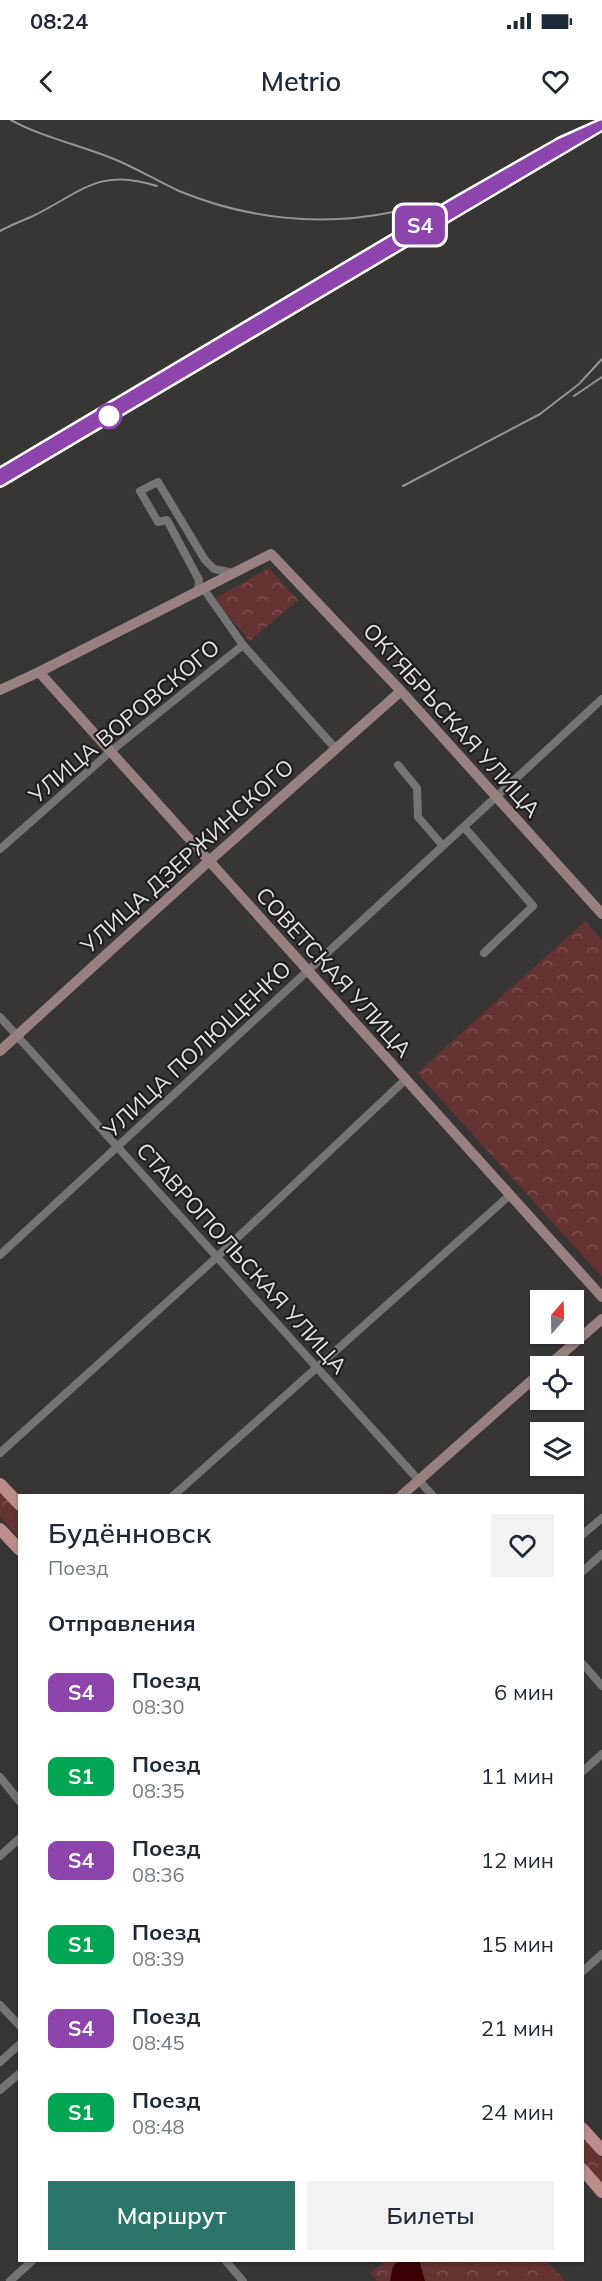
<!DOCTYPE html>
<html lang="ru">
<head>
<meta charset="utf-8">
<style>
	:root { --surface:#fff; --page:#f2f2f3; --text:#1f2937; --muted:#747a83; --accent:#2b7668 }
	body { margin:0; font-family:Mulish,sans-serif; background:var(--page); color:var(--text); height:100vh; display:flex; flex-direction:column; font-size:22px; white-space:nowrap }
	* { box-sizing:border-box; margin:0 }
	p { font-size:20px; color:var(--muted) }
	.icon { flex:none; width:33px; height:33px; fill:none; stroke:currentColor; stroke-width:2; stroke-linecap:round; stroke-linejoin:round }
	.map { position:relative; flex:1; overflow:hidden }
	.side { position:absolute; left:18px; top:1374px; width:566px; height:768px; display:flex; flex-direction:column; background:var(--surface); border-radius:0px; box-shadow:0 2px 4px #0004 }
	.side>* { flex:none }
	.badge { padding:0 12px; border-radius:9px; font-size:21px; line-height:39px }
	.needle { width:39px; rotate:20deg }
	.tools { position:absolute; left:530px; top:1170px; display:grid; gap:12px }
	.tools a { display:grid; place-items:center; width:54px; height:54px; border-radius:0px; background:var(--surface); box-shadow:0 2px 4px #0004; font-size:30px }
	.map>.badge { position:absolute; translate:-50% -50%; box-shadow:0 0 0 3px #fff }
	h2 { padding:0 30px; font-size:22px; line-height:54px }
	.round { display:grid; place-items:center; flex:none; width:63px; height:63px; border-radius:0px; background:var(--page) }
	.headline { display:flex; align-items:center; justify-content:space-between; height:102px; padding:0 30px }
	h1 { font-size:28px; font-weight:600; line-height:45px }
	.button { display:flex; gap:12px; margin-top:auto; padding:12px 30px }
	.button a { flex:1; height:69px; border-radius:0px; background:var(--accent); color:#fff; font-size:24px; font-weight:600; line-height:69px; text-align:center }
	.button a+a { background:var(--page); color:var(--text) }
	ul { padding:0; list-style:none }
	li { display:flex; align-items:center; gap:18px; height:84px; padding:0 30px }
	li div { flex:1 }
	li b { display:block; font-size:22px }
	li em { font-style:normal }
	li .badge { min-width:66px; font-weight:700; text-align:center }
	.status { display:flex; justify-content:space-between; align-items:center; height:42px; padding:0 30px; background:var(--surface); direction:ltr }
	.status svg { height:16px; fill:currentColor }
	header { display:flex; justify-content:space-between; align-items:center; height:78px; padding:0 30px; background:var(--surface); font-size:27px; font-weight:600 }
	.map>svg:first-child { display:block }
	.forest { fill:url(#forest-crowns) }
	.water { fill:#3c0007 }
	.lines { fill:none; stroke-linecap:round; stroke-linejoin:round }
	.street { stroke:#767373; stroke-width:8 }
	.secondary { stroke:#998080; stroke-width:10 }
	.primary { stroke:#bd8d8c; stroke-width:12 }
	.rail { stroke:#979494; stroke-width:2 }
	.line-casing { stroke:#fff; stroke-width:14 }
	.line { stroke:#8e44ad; stroke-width:9 }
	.stop-dot { fill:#fff; stroke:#8e44ad; stroke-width:3 }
	.labels { text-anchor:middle; stroke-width:4.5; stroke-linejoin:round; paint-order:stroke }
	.street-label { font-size:22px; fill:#e5e3e3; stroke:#1f1d1d }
</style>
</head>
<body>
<div class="status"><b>08:24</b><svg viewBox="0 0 49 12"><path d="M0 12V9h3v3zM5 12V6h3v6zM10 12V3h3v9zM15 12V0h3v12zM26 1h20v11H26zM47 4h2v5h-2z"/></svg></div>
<header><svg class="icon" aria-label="back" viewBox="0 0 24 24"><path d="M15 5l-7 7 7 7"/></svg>Metrio<svg class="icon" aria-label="heart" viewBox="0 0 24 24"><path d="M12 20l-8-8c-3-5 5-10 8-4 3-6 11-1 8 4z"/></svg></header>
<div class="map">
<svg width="602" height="2161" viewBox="0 0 602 2161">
	<defs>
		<pattern id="forest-crowns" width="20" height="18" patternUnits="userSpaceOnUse" patternTransform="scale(1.5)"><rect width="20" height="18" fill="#653333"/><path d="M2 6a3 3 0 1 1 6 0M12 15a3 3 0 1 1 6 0" fill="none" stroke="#7b5050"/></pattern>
	</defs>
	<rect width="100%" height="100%" fill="#383535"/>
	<path class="forest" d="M269,448l29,32 -48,41 -36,-42z
		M585,801l17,19v337l-185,-204z
		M0,1372l19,22v24l-19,-21z
		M582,2017l20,22v26l-20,-23z
		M546,2140l19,21h-188l-7,-8 15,-12z"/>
	<path class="water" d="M400,2140l22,1 -2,2 5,18h-35l3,-15z"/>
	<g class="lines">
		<path class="street" d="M203,468l40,57 92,103
			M198,471l1,-11 -32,-60 -9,2 -18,-31 18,-9 47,78 9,9 20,4
			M398,645l19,23 1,29 25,29
			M464,707l69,79 -49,47
			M0,729l110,-97 133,-107
			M0,897l433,479
			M0,1135l602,-556
			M0,1333l217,-196 188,-177
			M173,1376l337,-301
			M582,1415l20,-17
			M582,1452l20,-18
			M582,1543l20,23
			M582,1652l20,-18
			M0,1657l20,25
			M0,1736l20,-18
			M582,1852l20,-18
			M0,1885l20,21
			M0,1942l20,-18
			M0,1970l20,-17
			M225,2140l18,21
			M10,2161l23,-21"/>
		<path class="secondary" d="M39,552l563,625
			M0,570l39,-18 232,-118 130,137 201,223
			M0,931l208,-189 193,-171
			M548,1246l54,-47
			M401,1376l139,-123"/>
		<path class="primary" d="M0,1364l20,21
			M0,1409l20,21
			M582,2008l20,22
			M582,2049l20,23"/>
		<path class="rail" d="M11,0c33,18 69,25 103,39 22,9 43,22 65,32 68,28 142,36 214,21
			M0,111c11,-6 22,-10 33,-15 49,-24 66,-49 124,-30
			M574,276l28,-19
			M0,361l602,-357
			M403,366l137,-72 39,-30 23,-25"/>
	</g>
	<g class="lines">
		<g class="line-casing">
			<path id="line" d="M0,354l459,-273 102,-58 40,-18 -601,356"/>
		</g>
		<use href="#line" class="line"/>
	</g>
	<circle class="stop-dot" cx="109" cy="296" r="12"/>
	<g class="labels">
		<g class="street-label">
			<text transform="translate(452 600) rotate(48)" y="8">ОКТЯБРЬСКАЯ УЛИЦА</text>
			<text transform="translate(124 601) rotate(-40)" y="8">УЛИЦА ВОРОВСКОГО</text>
			<text transform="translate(187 736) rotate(-42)" y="8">УЛИЦА ДЗЕРЖИНСКОГО</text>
			<text transform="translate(334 852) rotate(48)" y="8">СОВЕТСКАЯ УЛИЦА</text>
			<text transform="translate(197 929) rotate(-43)" y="8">УЛИЦА ПОЛЮЩЕНКО</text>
			<text transform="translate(242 1138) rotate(48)" y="8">СТАВРОПОЛЬСКАЯ УЛИЦА</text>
		</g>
	</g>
</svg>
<div class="tools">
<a><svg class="needle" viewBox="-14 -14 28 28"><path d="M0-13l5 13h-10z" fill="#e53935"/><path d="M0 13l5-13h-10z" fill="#747a83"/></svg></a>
<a><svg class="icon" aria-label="locate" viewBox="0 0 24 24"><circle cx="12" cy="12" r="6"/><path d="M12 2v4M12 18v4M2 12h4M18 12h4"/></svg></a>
<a><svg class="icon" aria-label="layers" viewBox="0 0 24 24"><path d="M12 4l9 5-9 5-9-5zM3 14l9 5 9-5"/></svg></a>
</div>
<b class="badge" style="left:420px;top:105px;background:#8e44ad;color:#fff">S4</b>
<section class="side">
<div class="headline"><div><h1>Будённовск</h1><p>Поезд</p></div><a class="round"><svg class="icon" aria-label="heart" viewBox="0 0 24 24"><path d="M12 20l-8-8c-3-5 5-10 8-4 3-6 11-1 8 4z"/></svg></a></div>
<h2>Отправления</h2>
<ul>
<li><span class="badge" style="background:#8e44ad;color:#fff">S4</span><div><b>Поезд</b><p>08:30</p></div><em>6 мин</em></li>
<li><span class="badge" style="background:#00a651;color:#fff">S1</span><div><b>Поезд</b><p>08:35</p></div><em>11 мин</em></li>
<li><span class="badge" style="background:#8e44ad;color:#fff">S4</span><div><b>Поезд</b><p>08:36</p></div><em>12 мин</em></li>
<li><span class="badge" style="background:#00a651;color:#fff">S1</span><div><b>Поезд</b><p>08:39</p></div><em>15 мин</em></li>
<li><span class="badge" style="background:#8e44ad;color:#fff">S4</span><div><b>Поезд</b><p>08:45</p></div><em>21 мин</em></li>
<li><span class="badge" style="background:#00a651;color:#fff">S1</span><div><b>Поезд</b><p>08:48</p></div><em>24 мин</em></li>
</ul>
<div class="button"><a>Маршрут</a><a>Билеты</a></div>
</section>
</div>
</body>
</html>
